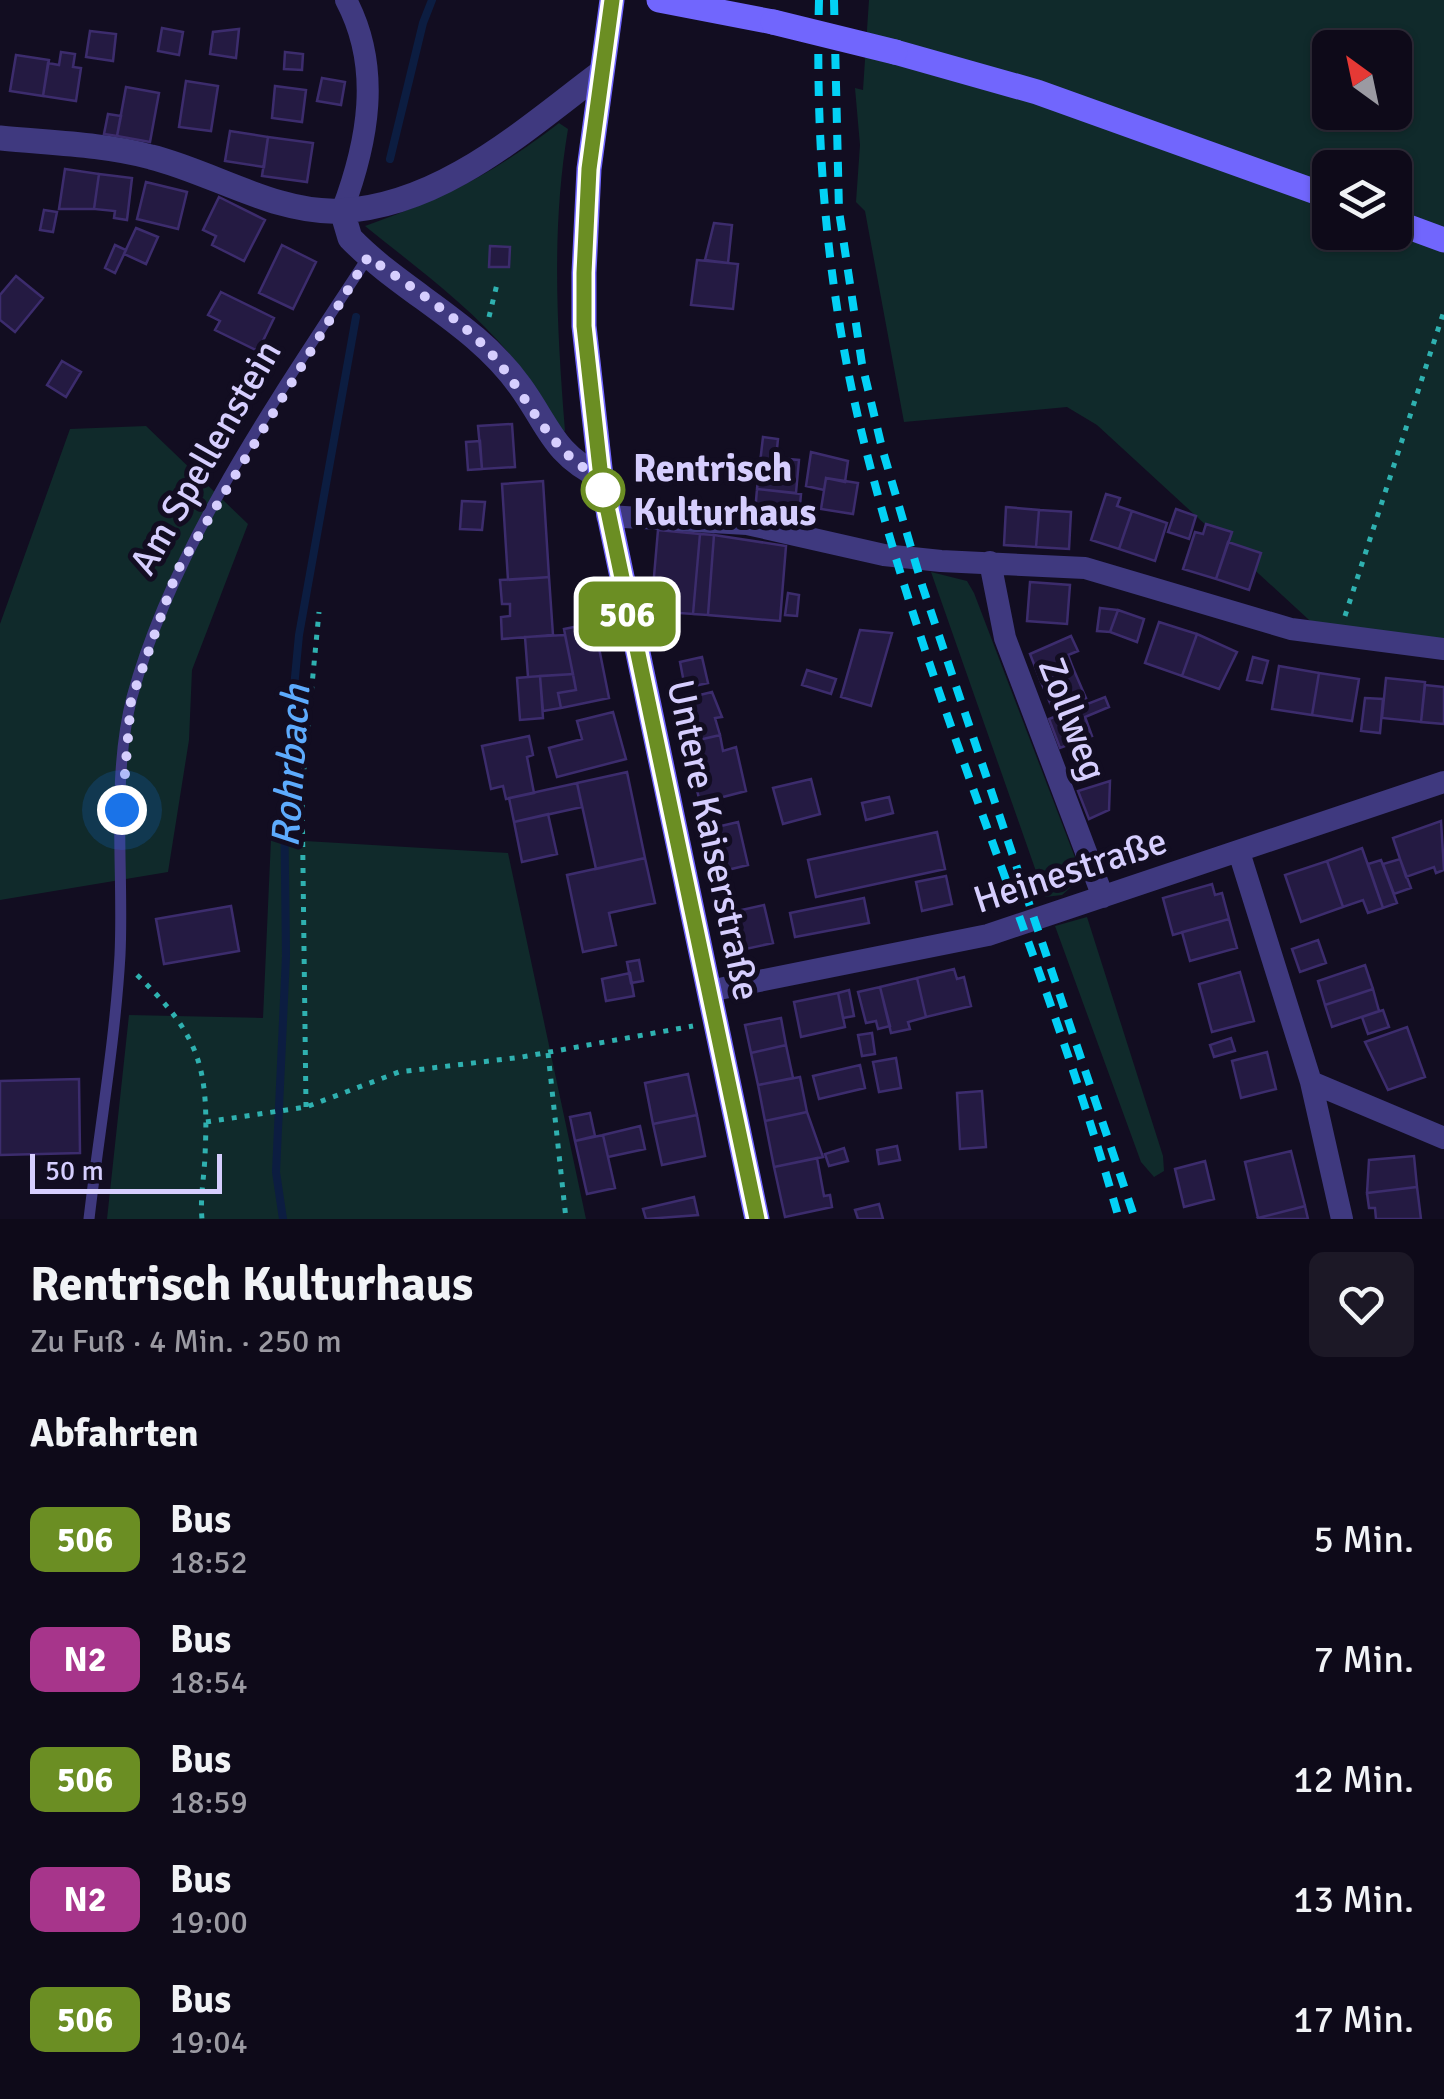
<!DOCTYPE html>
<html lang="de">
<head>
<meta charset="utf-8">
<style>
	:root { --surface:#0e0a19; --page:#1c1826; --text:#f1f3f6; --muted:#9b9aa2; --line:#2e2b38 }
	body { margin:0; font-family:Signika,sans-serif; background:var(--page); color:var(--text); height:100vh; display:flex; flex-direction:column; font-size:38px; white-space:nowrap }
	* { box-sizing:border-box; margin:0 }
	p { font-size:32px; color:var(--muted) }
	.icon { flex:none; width:55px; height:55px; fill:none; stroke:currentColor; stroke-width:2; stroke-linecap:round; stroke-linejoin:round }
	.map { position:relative; height:1219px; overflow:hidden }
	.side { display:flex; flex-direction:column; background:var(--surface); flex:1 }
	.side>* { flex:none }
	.badge { padding:0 20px; border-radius:15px; font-size:35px; line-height:65px }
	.needle { width:65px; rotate:327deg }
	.buttons { position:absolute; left:1312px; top:30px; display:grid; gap:20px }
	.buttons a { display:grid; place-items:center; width:100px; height:100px; border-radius:15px; background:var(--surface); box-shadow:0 2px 8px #0004,0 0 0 2px var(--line); font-size:50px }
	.scale { position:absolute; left:30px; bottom:25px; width:192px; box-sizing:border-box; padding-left:10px; border:5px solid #d6cefe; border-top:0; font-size:28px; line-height:35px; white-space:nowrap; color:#d6cefe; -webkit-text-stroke:8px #120d21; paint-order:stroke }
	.you { position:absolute; width:50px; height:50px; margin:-25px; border:8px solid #fff; border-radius:50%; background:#1a73e8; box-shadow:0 0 0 15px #1a73e833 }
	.map>.badge { position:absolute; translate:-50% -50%; box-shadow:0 0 0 5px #fff }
	h2 { padding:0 30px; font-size:38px; line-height:90px }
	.round { display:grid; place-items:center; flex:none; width:105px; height:105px; border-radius:15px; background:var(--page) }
	.headline { display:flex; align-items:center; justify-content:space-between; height:170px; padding:0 30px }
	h1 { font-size:48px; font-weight:800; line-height:75px }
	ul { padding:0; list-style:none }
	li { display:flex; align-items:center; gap:30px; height:120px; padding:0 30px }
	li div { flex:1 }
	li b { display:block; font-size:38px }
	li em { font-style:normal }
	li .badge { min-width:110px; font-weight:700; text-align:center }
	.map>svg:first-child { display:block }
	.green { fill:#102a2b; fill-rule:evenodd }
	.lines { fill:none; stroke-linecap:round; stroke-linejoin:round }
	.stream { stroke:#0c1d41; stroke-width:8 }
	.building { fill:#241a42; stroke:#3c2c6d; stroke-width:2.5 }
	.path { stroke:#2fb1b0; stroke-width:5; stroke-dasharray:5 8; stroke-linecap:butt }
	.service { stroke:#3f397f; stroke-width:11 }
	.minor { stroke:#3f397f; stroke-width:22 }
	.tertiary { stroke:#3f397f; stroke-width:25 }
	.secondary { stroke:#7166fd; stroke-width:25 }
	.rail { stroke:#03d1f5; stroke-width:8; stroke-dasharray:15 12; stroke-linecap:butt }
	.secondary-bridge { stroke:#7166fd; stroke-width:25 }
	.line-casing { stroke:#fff; stroke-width:22 }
	.line { stroke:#6b8e23; stroke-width:15 }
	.walk { stroke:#d6cefe; stroke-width:10; stroke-dasharray:0 18 }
	.stop-dot { fill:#fff; stroke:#6b8e23; stroke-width:5 }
	.labels { text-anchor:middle; stroke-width:10; stroke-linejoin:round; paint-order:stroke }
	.street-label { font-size:38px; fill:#d6cefe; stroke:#120d21 }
	.stop-label { font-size:38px; font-weight:bold; fill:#d6cefe; stroke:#120d21; text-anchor:start }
	.water-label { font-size:40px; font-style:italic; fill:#5dabfd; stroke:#120d21 }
</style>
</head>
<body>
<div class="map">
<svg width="1444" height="1219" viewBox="0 0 1444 1219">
	<rect width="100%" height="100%" fill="#120d21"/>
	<path class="green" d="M869,0h575v654l-111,-12 -236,-217 -30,-18 -163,15 -39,-211 -9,-9 4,-57 -5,-57 8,2zM1330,48h65v64h-65zM1330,168h65v64h-65z
		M559,123l9,6c-17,101 -11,200 -3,302l-6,-1c-44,-92 -117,-142 -194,-204 81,-29 125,-50 194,-103z
		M146,426l102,98 -56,146 -3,70 -21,132 -168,28v-276l70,-195z
		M931,572l36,9 7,12 105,275v12l-17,15 -17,2z
		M271,839l237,14 78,366h-479l22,-204 134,3z
		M1087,917l76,239 1,15 -10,6 -13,-15 -86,-236z"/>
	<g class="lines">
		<path class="stream" d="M390,159l33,-136 9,-23
			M283,1219l-7,-47 10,-216 -2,-163 15,-158 57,-318"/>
	</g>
	<path class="building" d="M162,28l21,4 -4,23 -21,-4z
		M239,29l-3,29 -26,-4 3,-22z
		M90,31l26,3 -3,27 -27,-4z
		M61,52l14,2 -2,13 8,1 -5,33 -33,-5 5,-33 11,2z
		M285,52l18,2 -1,16 -18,-1z
		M16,55l33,5 -6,36 -33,-5z
		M322,78l23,4 -4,23 -24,-4z
		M186,81l32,5 -7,45 -32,-4z
		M275,86l31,4 -4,32 -30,-4z
		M126,87l33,6 -9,49 -33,-6z
		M108,114l13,2 -4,20 -13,-2z
		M230,131l38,6 -4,30 -39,-6z
		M268,137l45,6 -6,39 -45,-6z
		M65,169l34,5 -5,35h-35z
		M99,174l33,4 -5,42 -13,-2 1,-7 -21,-2z
		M146,182l41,10 -9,37 -41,-10z
		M219,197l46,23 -21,41 -32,-16 4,-9 -13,-6z
		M44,210l13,2 -4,20 -13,-2z
		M714,223l18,2 -4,38 -23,-3z
		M136,228l22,9 -12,27 -22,-10z
		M115,245l11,5 -11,23 -10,-5z
		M282,245l34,17 -23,47 -34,-16z
		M490,246l20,1 -1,20h-20z
		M697,260l41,4 -5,45 -42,-4z
		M16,276l27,22 -28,34 -15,-12v-25z
		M221,292l53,26 -16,33 -43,-21 5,-9 -12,-6z
		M62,361l19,11 -15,25 -19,-12z
		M512,424l3,43 -33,2 -4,-43z
		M763,437l15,2 -2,19 23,2 -3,33 -39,-4z
		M480,441l2,28 -14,1 -2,-28z
		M811,452l37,9 -3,21 -19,-4 -2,12 -18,-4z
		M826,478l32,5 -5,31 -32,-5z
		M543,481l6,96 -41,3 -6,-96z
		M757,489l44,5 -2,23 -44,-4z
		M1106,494l14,4 -3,8 15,5 -13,38 -28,-9z
		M462,501l23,1 -3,28 -22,-1z
		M1006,507l33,3 -3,37 -32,-2z
		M1176,509l20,7 -7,23 -21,-7z
		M1039,510l32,2 -2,37 -33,-2z
		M1132,511l35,12 -12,38 -36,-12z
		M1206,524l26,8 -16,47 -33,-10 12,-37 8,2z
		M658,530l42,4 -7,80 -42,-3z
		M700,534l14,1 -6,80 -15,-1z
		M714,535l72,11 -6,75 -72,-6z
		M1228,542l33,11 -12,37 -33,-11z
		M549,577l4,58 -51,4 -1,-22 9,-1v-12h-8l-2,-24z
		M1030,582l40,3 -3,39 -40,-3z
		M788,593l11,2 -2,21 -12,-1z
		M1100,608l18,2 -8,22 -13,-1z
		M1118,610l26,9 -7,23 -27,-10z
		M1159,622l38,12 -15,42 -37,-13z
		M594,623l15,75 -48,10 -3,-15 18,-3 -12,-61z
		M860,630l32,3 -21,73 -30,-9z
		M1197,634l40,18 -18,37 -37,-13z
		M565,635l8,39 -45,3 -3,-40z
		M1071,636l7,15 -10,4 5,13 -32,14 -11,-28z
		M702,657l6,26 -23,5 -5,-26z
		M1253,657l15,4 -6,22 -15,-3z
		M1279,666l40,7 -7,42 -40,-6z
		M1073,668l13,30 -32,14 -13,-30z
		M807,670l29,9 -5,15 -29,-9z
		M1319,673l40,6 -7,42 -40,-6z
		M573,674l3,16 -18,3 3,15 -18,3 -3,-35z
		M540,676l3,42 -23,2 -3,-42z
		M1386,678l39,4 -4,40 -39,-4z
		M1425,685l19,2v37l-23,-2z
		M712,692l10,25 -7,1 5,17 -34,8 -11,-42z
		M1105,697l4,10 -24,10 7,19 -32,12 -11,-29z
		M1365,698l18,1 -3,34 -19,-2z
		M613,712l13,47 -69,18 -8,-29 33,-9 -5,-18z
		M720,735l3,16 13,-4 10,44 -46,12 -14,-60z
		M529,736l4,19 -6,2 7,36 -28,6 -3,-13 -12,3 -9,-43z
		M627,772l18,86 -49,11 -19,-86z
		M811,779l9,35 -37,10 -10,-36z
		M1110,781l-1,29 -20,9 -11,-28z
		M577,783l5,24 -68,15 -5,-24z
		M889,797l4,16 -27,7 -4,-17z
		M548,814l9,40 -35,8 -8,-40z
		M1441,821l3,49 -8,3 -2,-6 -28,10 -13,-39z
		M738,822l10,43 -33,8 -11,-43z
		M937,832l8,37 -129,28 -8,-37z
		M1362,848l21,60 -15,5 -5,-13 -20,7 -16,-46z
		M645,858l10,45 -46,10 7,32 -33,7 -16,-77z
		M1400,859l11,29 -17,6 -11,-30z
		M1381,860l16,43 -14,5 -15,-44z
		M1327,861l16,46 -42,15 -16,-47z
		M946,876l6,28 -30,7 -6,-29z
		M1212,884l3,11 7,-2 7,26 -56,16 -10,-37z
		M864,898l5,25 -74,14 -5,-24z
		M764,905l9,38 -46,10 -8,-38z
		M231,906l8,45 -75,13 -8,-45z
		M1229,919l8,29 -47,13 -8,-29z
		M1318,940l8,23 -26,9 -8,-23z
		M639,960l4,21 -12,2 -4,-21z
		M1365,965l8,24 -48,16 -7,-24z
		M954,969l3,10 7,-2 7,29 -45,11 -9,-39z
		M1240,972l14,49 -42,11 -13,-48z
		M630,973l4,23 -28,5 -4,-22z
		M917,978l9,39 -18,5 2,7 -19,4 -11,-46z
		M880,987l10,39 -12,3 -2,-8 -10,2 -8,-31z
		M1373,989l6,22 -47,16 -7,-22z
		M849,990l5,26 -11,2 -5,-25z
		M838,993l7,34 -44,10 -7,-35z
		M1383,1010l6,17 -21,7 -6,-17z
		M781,1018l5,27 -35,8 -6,-28z
		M1407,1027l18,50 -37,13 -23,-48z
		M872,1033l3,21 -13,2 -4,-21z
		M1231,1038l4,13 -21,6 -4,-12z
		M786,1045l7,33 -35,7 -7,-32z
		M1267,1052l9,37 -35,9 -9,-37z
		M896,1058l5,30 -22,4 -6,-30z
		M860,1065l5,23 -46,11 -6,-23z
		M688,1074l9,41 -44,9 -8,-41z
		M800,1077l7,35 -42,9 -7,-36z
		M79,1079l1,74 -80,2v-74z
		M982,1091l4,56 -26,2 -3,-56z
		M807,1112l16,45 -49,10 -9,-46z
		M590,1113l5,23 -20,5 -5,-24z
		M697,1115l8,41 -43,9 -9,-41z
		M640,1126l5,23 -37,8 -5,-22z
		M603,1135l12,53 -28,6 -12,-53z
		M897,1146l3,14 -21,4 -2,-14z
		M844,1148l4,13 -19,5 -4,-12z
		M1291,1151l14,55 -47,12 -13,-56z
		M1414,1156l3,31 -50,6 2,-33z
		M817,1158l7,38 6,-1 2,12 -47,10 -11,-50z
		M1205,1161l9,38 -30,8 -9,-38z
		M1417,1187l4,32h-45l-1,-11h-6l-2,-15z
		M694,1197l4,18 -52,4 -3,-10z
		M879,1204l4,15h-25l-3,-9z
		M1305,1206l3,13h-49l-1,-1z"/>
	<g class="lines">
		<path class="path" d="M489,317l9,-37
			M1345,616l99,-305
			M137,975c64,61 72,94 68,181 -1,22 -5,42 -3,63
			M548,1053l18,166
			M306,1107l-4,-318 17,-177
			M206,1122l100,-15 93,-35 123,-15 171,-31"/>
		<path class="service" d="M89,1219c10,-87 26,-176 31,-264 4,-84 -9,-176 12,-258 42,-155 149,-306 236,-440"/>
		<path class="minor" d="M342,211c26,-69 40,-143 4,-211
			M607,516l140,8 137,31 57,6 144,7 206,61 153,20
			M990,562l15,76 98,259
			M1239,852l72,230 31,137
			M709,991l279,-56 456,-153
			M1311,1082l133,56"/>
		<path class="tertiary" d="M0,138c50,5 103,6 151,19 61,15 125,57 189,54 101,-5 183,-80 259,-137
			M342,211l8,27c52,54 125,85 170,148 29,40 33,68 81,91"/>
		<path class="secondary" d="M612,0l-23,169 -5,104v53l17,151 156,742
			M659,0l114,22
			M895,52l142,40 293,105
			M1395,222l49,18"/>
		<path class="rail" d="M819,0c-4,152 9,302 47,450 66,262 180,509 253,769
			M834,0l5,211 23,153 20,84 40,137 213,634"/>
		<path class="secondary-bridge" d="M773,22l122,30"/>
	</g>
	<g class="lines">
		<g class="line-casing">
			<path id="line" d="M612,0l-23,169 -5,104v53l17,152 156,741"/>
		</g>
		<use href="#line" class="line"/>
		<path class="walk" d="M122,810l9,-109 46,-130 191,-314c40,28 83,55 117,90 42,43 60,104 116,131l2,12"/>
	</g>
	<circle class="stop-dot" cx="603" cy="490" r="20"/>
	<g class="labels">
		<g class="street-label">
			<text transform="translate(205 457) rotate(-60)" y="13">Am Spellenstein</text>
			<text transform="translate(1073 719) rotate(69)" y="13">Zollweg</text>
			<text transform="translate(714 840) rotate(78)" y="13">Untere Kaiserstraße</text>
			<text transform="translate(1070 870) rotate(-18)" y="13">Heinestraße</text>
		</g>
		<g class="stop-label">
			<text x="633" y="481">Rentrisch<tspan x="633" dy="44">Kulturhaus</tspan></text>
		</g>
		<g class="water-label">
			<text transform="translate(290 766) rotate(-86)" y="14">Rohrbach</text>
		</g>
	</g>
</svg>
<div class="buttons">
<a><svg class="needle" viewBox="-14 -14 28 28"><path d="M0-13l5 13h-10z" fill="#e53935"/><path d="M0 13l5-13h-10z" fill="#9b9aa2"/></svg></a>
<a><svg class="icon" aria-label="layers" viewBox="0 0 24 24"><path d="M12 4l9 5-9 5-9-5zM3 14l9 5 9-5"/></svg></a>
</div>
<div class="scale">50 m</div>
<div class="you" style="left:122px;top:810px"></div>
<b class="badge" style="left:627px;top:614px;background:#6b8e23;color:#fff">506</b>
</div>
<section class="side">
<div class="headline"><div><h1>Rentrisch Kulturhaus</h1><p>Zu Fuß · 4 Min. · 250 m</p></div><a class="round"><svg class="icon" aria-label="heart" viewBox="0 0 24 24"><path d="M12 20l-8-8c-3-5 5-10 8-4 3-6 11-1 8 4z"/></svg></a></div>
<h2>Abfahrten</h2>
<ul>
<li><span class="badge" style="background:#6b8e23;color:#fff">506</span><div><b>Bus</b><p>18:52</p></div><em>5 Min.</em></li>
<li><span class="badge" style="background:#a7358b;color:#fff">N2</span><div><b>Bus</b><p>18:54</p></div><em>7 Min.</em></li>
<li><span class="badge" style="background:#6b8e23;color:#fff">506</span><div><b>Bus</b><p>18:59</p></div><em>12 Min.</em></li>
<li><span class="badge" style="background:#a7358b;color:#fff">N2</span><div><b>Bus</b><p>19:00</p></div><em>13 Min.</em></li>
<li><span class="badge" style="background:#6b8e23;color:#fff">506</span><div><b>Bus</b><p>19:04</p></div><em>17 Min.</em></li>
</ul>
</section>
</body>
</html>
